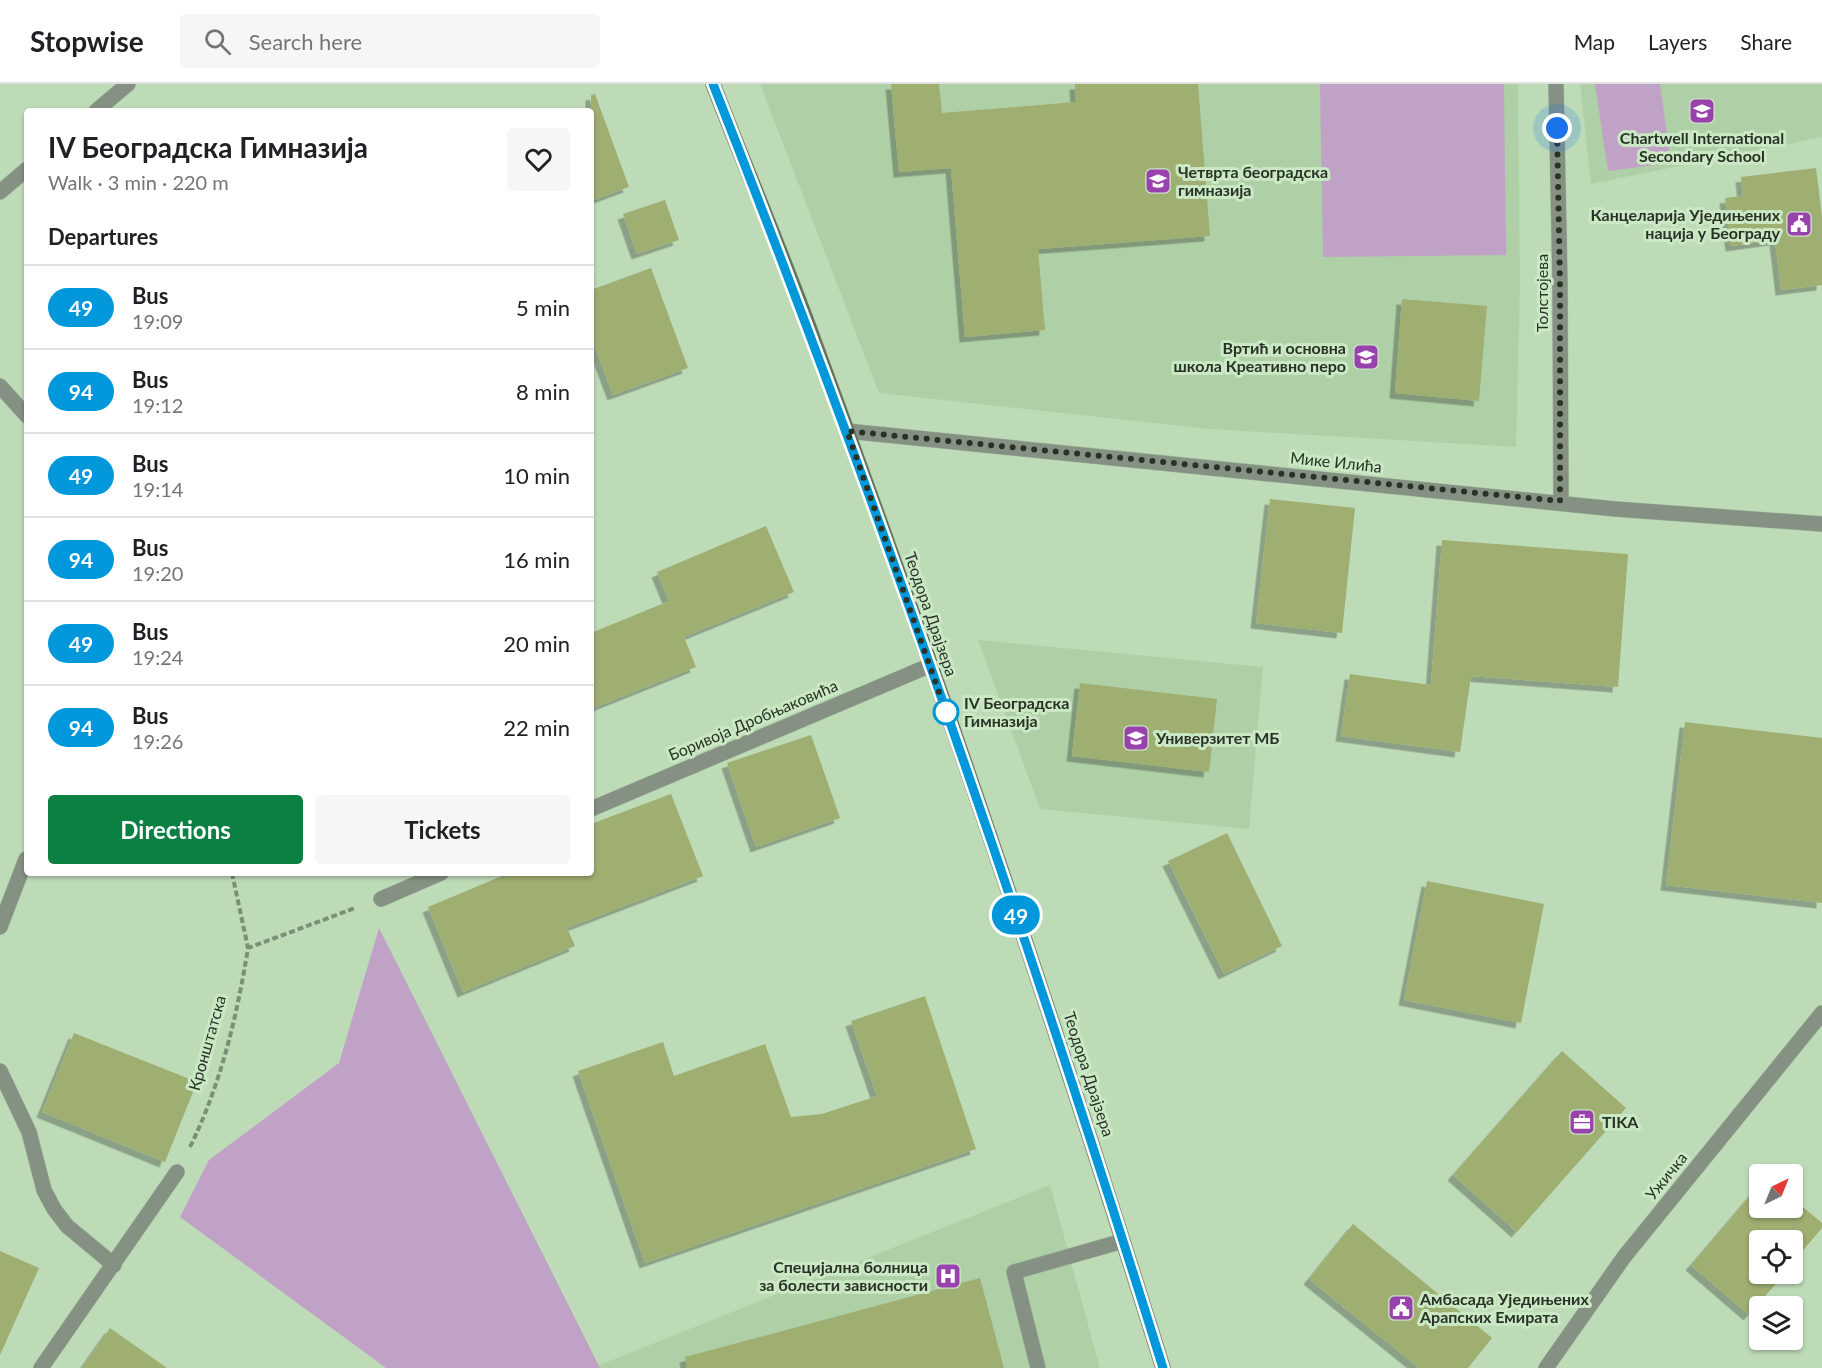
<!DOCTYPE html>
<html lang="en">
<head>
<meta charset="utf-8">
<style>
	:root { --surface:#fff; --page:#f6f6f6; --text:#202124; --muted:#757577; --line:#e0e0e0; --accent:#0b8043 }
	body { margin:0; font-family:Lato,sans-serif; background:var(--page); color:var(--text); height:100vh; display:flex; flex-direction:column; font-size:22px; white-space:nowrap }
	* { box-sizing:border-box; margin:0 }
	p { font-size:20px; color:var(--muted) }
	.icon { flex:none; width:33px; height:33px; fill:none; stroke:currentColor; stroke-width:2; stroke-linecap:round; stroke-linejoin:round }
	.map { position:relative; flex:1; overflow:hidden }
	.side { position:absolute; left:24px; top:24px; width:570px; height:768px; display:flex; flex-direction:column; background:var(--surface); border-radius:6px; box-shadow:0 2px 4px #0004 }
	.side>* { flex:none }
	.badge { padding:0 12px; border-radius:20px; font-size:21px; line-height:39px }
	.needle { width:39px; rotate:43deg }
	.controls { position:absolute; left:1749px; top:1080px; display:grid; gap:12px }
	.controls a { display:grid; place-items:center; width:54px; height:54px; border-radius:6px; background:var(--surface); box-shadow:0 2px 4px #0004; font-size:30px }
	.you { position:absolute; width:30px; height:30px; margin:-15px; border:4px solid #fff; border-radius:50%; background:#1a73e8; box-shadow:0 0 0 9px #1a73e833 }
	.map>.badge { position:absolute; translate:-50% -50%; box-shadow:0 0 0 3px #fff }
	h2 { padding:0 24px; font-size:22px; line-height:54px }
	.round { display:grid; place-items:center; flex:none; width:63px; height:63px; border-radius:6px; background:var(--page) }
	.summary { display:flex; align-items:center; justify-content:space-between; height:102px; padding:0 24px }
	h1 { font-size:28px; font-weight:700; line-height:45px }
	.primary-button { display:flex; gap:12px; margin-top:auto; padding:12px 24px }
	.primary-button a { flex:1; height:69px; border-radius:6px; background:var(--accent); color:#fff; font-size:24px; font-weight:700; line-height:69px; text-align:center }
	.primary-button a+a { background:var(--page); color:var(--text) }
	ul { padding:0; list-style:none }
	li { display:flex; align-items:center; gap:18px; height:84px; padding:0 24px; border-top:2px solid var(--line) }
	li div { flex:1 }
	li b { display:block; font-size:22px }
	li em { font-style:normal }
	li .badge { min-width:66px; font-weight:700; text-align:center }
	header { display:flex; align-items:center; gap:36px; box-sizing:border-box; height:84px; padding:0 30px; background:var(--surface); border-bottom:2px solid var(--line) }
	header strong { font-size:28px }
	nav { display:flex; gap:33px; margin-inline-start:auto; font-size:21px }
	.search { width:420px; height:54px; background:var(--page); display:flex; align-items:center; gap:15px; box-sizing:border-box; padding:0 21px; border-radius:6px; color:var(--muted); font-size:22px }
	.map>svg:first-child { display:block }
	.built { fill:#afd0a7 }
	.green { fill:#bfa2c6 }
	.building { fill:#9fae71; filter:url(#shadow) }
	.lines { fill:none; stroke-linecap:round; stroke-linejoin:round }
	.lane-casing { stroke:#a0b99b; stroke-width:16 }
	.street-casing { stroke:#a0b99b; stroke-width:16 }
	.secondary-casing { stroke:#a0b99b; stroke-width:16 }
	.path { stroke:#7a8f76; stroke-width:4; stroke-dasharray:6 3; stroke-linecap:butt }
	.lane { stroke:#859183; stroke-width:15 }
	.street { stroke:#859183; stroke-width:15 }
	.secondary { stroke:#61725d; stroke-width:15 }
	.line-casing { stroke:#fff; stroke-width:14 }
	.line { stroke:#0098da; stroke-width:9 }
	.walk { stroke:#283326; stroke-width:6; stroke-dasharray:0 10.8 }
	.stop-dot { fill:#fff; stroke:#0098da; stroke-width:3 }
	.labels { text-anchor:middle; stroke-width:6; stroke-linejoin:round; paint-order:stroke }
	.poi-label { font-size:16px; font-weight:bold; fill:#283326; stroke:#cbe8c5; text-anchor:start }
	.street-label { font-size:16px; fill:#283326; stroke:#cbe8c5 }
	.stop-label { font-size:16px; font-weight:bold; fill:#283326; stroke:#cbe8c5; text-anchor:start }
</style>
</head>
<body>
<header>
<strong>Stopwise</strong>
<div class="search"><svg class="icon" aria-label="search" viewBox="0 0 24 24"><circle cx="10" cy="10" r="6"/><path d="M15 15l6 6"/></svg>Search here</div>
<nav><a>Map</a><a>Layers</a><a>Share</a></nav>
</header>
<div class="map">
<svg width="1822" height="1284" viewBox="0 0 1822 1284">
	<defs>
		<filter id="shadow"><feDropShadow dx="-5.5" dy="5.5" stdDeviation="0" flood-color="#0004"/></filter>
	</defs>
	<rect width="100%" height="100%" fill="#bedbb8"/>
	<path class="built" d="M760,0h758l2,202 -4,161 -307,-18 -330,-36z
		M1580,0h242v53l-231,47z
		M978,556l285,27 -14,162 -209,-20z
		M1050,1101l50,183h-508z"/>
	<path class="green" d="M1320,0h184l2,171 -183,2z
		M1595,0h65l11,79 -63,8z
		M379,844l221,440h-214l-206,-151 29,-57 130,-97z"/>
	<path class="building" d="M891,0h48l3,29 134,-11 -1,-18h123l12,152 -172,13 7,81 -80,7 -14,-169 -52,4z
		M595,10l34,93 -38,14v-106z
		M1816,84l6,48v69l-41,5 -6,-50 -44,6 -6,-48 18,-2 -2,-19z
		M665,116l14,40 -42,14 -14,-40z
		M651,184l37,100 -75,27 -22,-59v-46z
		M1402,215l85,7 -8,95 -84,-8z
		M1270,415l85,9 -13,125 -86,-10z
		M766,442l28,66 -110,45 12,30 -105,42v-76l78,-32 -12,-29z
		M1442,456l186,14 -10,133 -147,-11 -11,76 -119,-16 9,-62 81,11z
		M1080,599l137,16 -8,73 -137,-16z
		M1685,638l137,16v165l-156,-18z
		M811,651l29,83 -84,29 -29,-84z
		M671,710l32,82 -136,52 8,18 -112,46 -35,-85 81,-34h82v-49z
		M1227,749l55,113 -58,28 -56,-113z
		M1427,797l117,23 -23,119 -117,-23z
		M925,912l51,153 -331,114 -67,-192 85,-29 11,34 91,-32 26,73 31,-3 55,-18 -26,-75z
		M74,949l123,49 -32,80 -123,-50z
		M1562,967l64,57 -109,124 -64,-57z
		M1760,1100v24h32v-10l30,25v5l-30,35v-23h-32v34h24l-35,41 -58,-50z
		M1353,1140l139,114 -24,30h-49l-110,-89z
		M0,1167l39,17 -39,87z
		M980,1194l24,90h-317l-2,-11z
		M110,1244l57,40h-85z"/>
	<g class="lines">
		<g class="lane-casing">
			<path id="lane" d="M0,843l26,-68
				M0,987l29,61 15,58 10,19 13,17 47,39
				M1038,1284l-24,-96 109,-31"/>
		</g>
		<g class="street-casing">
			<path id="street" d="M1556,0l4,200 1,217
				M96,27l32,-27
				M0,108l27,-23
				M0,302l27,30
				M847,347l768,78 207,15
				M591,725l340,-144
				M381,815l60,-26
				M41,1284l136,-196
				M1546,1284l78,-111 198,-244"/>
		</g>
		<g class="secondary-casing">
			<path id="secondary" d="M713,0c33,85 69,169 100,254 126,340 242,684 350,1030"/>
		</g>
		<path class="path" d="M232,789l16,75
			M190,1063c31,-63 47,-131 58,-199l107,-40"/>
		<use href="#lane" class="lane"/>
		<use href="#street" class="street"/>
		<use href="#secondary" class="secondary"/>
	</g>
	<g class="lines">
		<g class="line-casing">
			<path id="line" d="M713,0c167,422 315,851 450,1284"/>
		</g>
		<use href="#line" class="line"/>
		<path class="walk" d="M946,628l-99,-281 713,70v-217l-3,-156"/>
	</g>
	<defs>
		<g id="school-square" transform="scale(1.35)"><rect x="-9" y="-9" width="18" height="18" rx="4" fill="#9941ad" stroke="#cbe8c5"/><path d="M0-5L7-2L0 1L-7-2ZM-4 1L0 2.5L4 1V4Q0 6-4 4Z" fill="#fff"/></g>
		<g id="civic-square" transform="scale(1.35)"><rect x="-9" y="-9" width="18" height="18" rx="4" fill="#9941ad" stroke="#cbe8c5"/><path d="M-.6-6.5H3V-4.5H.6V-3L4-1V1h2V6H-6V1h2V-1L-.6-3ZM-1.2 2.5V6h2.4V2.5Z" fill="#fff"/></g>
		<g id="university-square" transform="scale(1.35)"><rect x="-9" y="-9" width="18" height="18" rx="4" fill="#9941ad" stroke="#cbe8c5"/><path d="M0-5L7-2L0 1L-7-2ZM-4 1L0 2.5L4 1V4Q0 6-4 4Z" fill="#fff"/></g>
		<g id="office-square" transform="scale(1.35)"><rect x="-9" y="-9" width="18" height="18" rx="4" fill="#9941ad" stroke="#cbe8c5"/><path d="M-6-3h4V-5.5h4V-3h4V5H-6ZM-1-4.5V-3h2v-1.5ZM-6 0V1H6V0Z" fill="#fff"/></g>
		<g id="hospital-square" transform="scale(1.35)"><rect x="-9" y="-9" width="18" height="18" rx="4" fill="#9941ad" stroke="#cbe8c5"/><path d="M-5-5h3v3.5h4V-5h3V5h-3V1.5h-4V5h-3Z" fill="#fff"/></g>
	</defs>
	<g fill-rule="evenodd">
		<use href="#school-square" x="1702" y="27"/>
		<use href="#school-square" x="1158" y="97"/>
		<use href="#civic-square" x="1799" y="140"/>
		<use href="#school-square" x="1366" y="273"/>
		<use href="#university-square" x="1136" y="654"/>
		<use href="#office-square" x="1582" y="1038"/>
		<use href="#hospital-square" x="948" y="1192"/>
		<use href="#civic-square" x="1401" y="1224"/>
	</g>
	<circle class="stop-dot" cx="946" cy="628" r="12"/>
	<g class="labels">
		<g class="poi-label">
			<text x="1702" y="60" text-anchor="middle">Chartwell International<tspan x="1702" dy="18">Secondary School</tspan></text>
			<text x="1178" y="94">Четврта београдска<tspan x="1178" dy="18">гимназија</tspan></text>
			<text x="1780" y="137" text-anchor="end">Канцеларија Уједињених<tspan x="1780" dy="18">нација у Београду</tspan></text>
			<text x="1346" y="270" text-anchor="end">Вртић и основна<tspan x="1346" dy="18">школа Креативно перо</tspan></text>
			<text x="1156" y="660">Универзитет МБ</text>
			<text x="1602" y="1044">TIKA</text>
			<text x="928" y="1189" text-anchor="end">Специјална болница<tspan x="928" dy="18">за болести зависности</tspan></text>
			<text x="1420" y="1221">Амбасада Уједињених<tspan x="1420" dy="18">Арапских Емирата</tspan></text>
		</g>
		<g class="street-label">
			<text transform="translate(1542 209) rotate(-90)" y="6">Толстојева</text>
			<text transform="translate(1336 378) rotate(6)" y="6">Мике Илића</text>
			<text transform="translate(931 530) rotate(71)" y="6">Теодора Драјзера</text>
			<text transform="translate(753 636) rotate(-23)" y="6">Боривоја Дробњаковића</text>
			<text transform="translate(207 959) rotate(-74)" y="6">Кронштатска</text>
			<text transform="translate(1089 990) rotate(72)" y="6">Теодора Драјзера</text>
			<text transform="translate(1666 1092) rotate(-51)" y="6">Ужичка</text>
		</g>
		<g class="stop-label">
			<text x="964" y="625">IV Београдска<tspan x="964" dy="18">Гимназија</tspan></text>
		</g>
	</g>
</svg>
<div class="controls">
<a><svg class="needle" viewBox="-14 -14 28 28"><path d="M0-13l5 13h-10z" fill="#e53935"/><path d="M0 13l5-13h-10z" fill="#757577"/></svg></a>
<a><svg class="icon" aria-label="locate" viewBox="0 0 24 24"><circle cx="12" cy="12" r="6"/><path d="M12 2v4M12 18v4M2 12h4M18 12h4"/></svg></a>
<a><svg class="icon" aria-label="layers" viewBox="0 0 24 24"><path d="M12 4l9 5-9 5-9-5zM3 14l9 5 9-5"/></svg></a>
</div>
<div class="you" style="left:1557px;top:44px"></div>
<b class="badge" style="left:1016px;top:831px;background:#0098da;color:#fff">49</b>
<section class="side">
<div class="summary"><div><h1>IV Београдска Гимназија</h1><p>Walk · 3 min · 220 m</p></div><a class="round"><svg class="icon" aria-label="heart" viewBox="0 0 24 24"><path d="M12 20l-8-8c-3-5 5-10 8-4 3-6 11-1 8 4z"/></svg></a></div>
<h2>Departures</h2>
<ul>
<li><span class="badge" style="background:#0098da;color:#fff">49</span><div><b>Bus</b><p>19:09</p></div><em>5 min</em></li>
<li><span class="badge" style="background:#0098da;color:#fff">94</span><div><b>Bus</b><p>19:12</p></div><em>8 min</em></li>
<li><span class="badge" style="background:#0098da;color:#fff">49</span><div><b>Bus</b><p>19:14</p></div><em>10 min</em></li>
<li><span class="badge" style="background:#0098da;color:#fff">94</span><div><b>Bus</b><p>19:20</p></div><em>16 min</em></li>
<li><span class="badge" style="background:#0098da;color:#fff">49</span><div><b>Bus</b><p>19:24</p></div><em>20 min</em></li>
<li><span class="badge" style="background:#0098da;color:#fff">94</span><div><b>Bus</b><p>19:26</p></div><em>22 min</em></li>
</ul>
<div class="primary-button"><a>Directions</a><a>Tickets</a></div>
</section>
</div>
</body>
</html>
